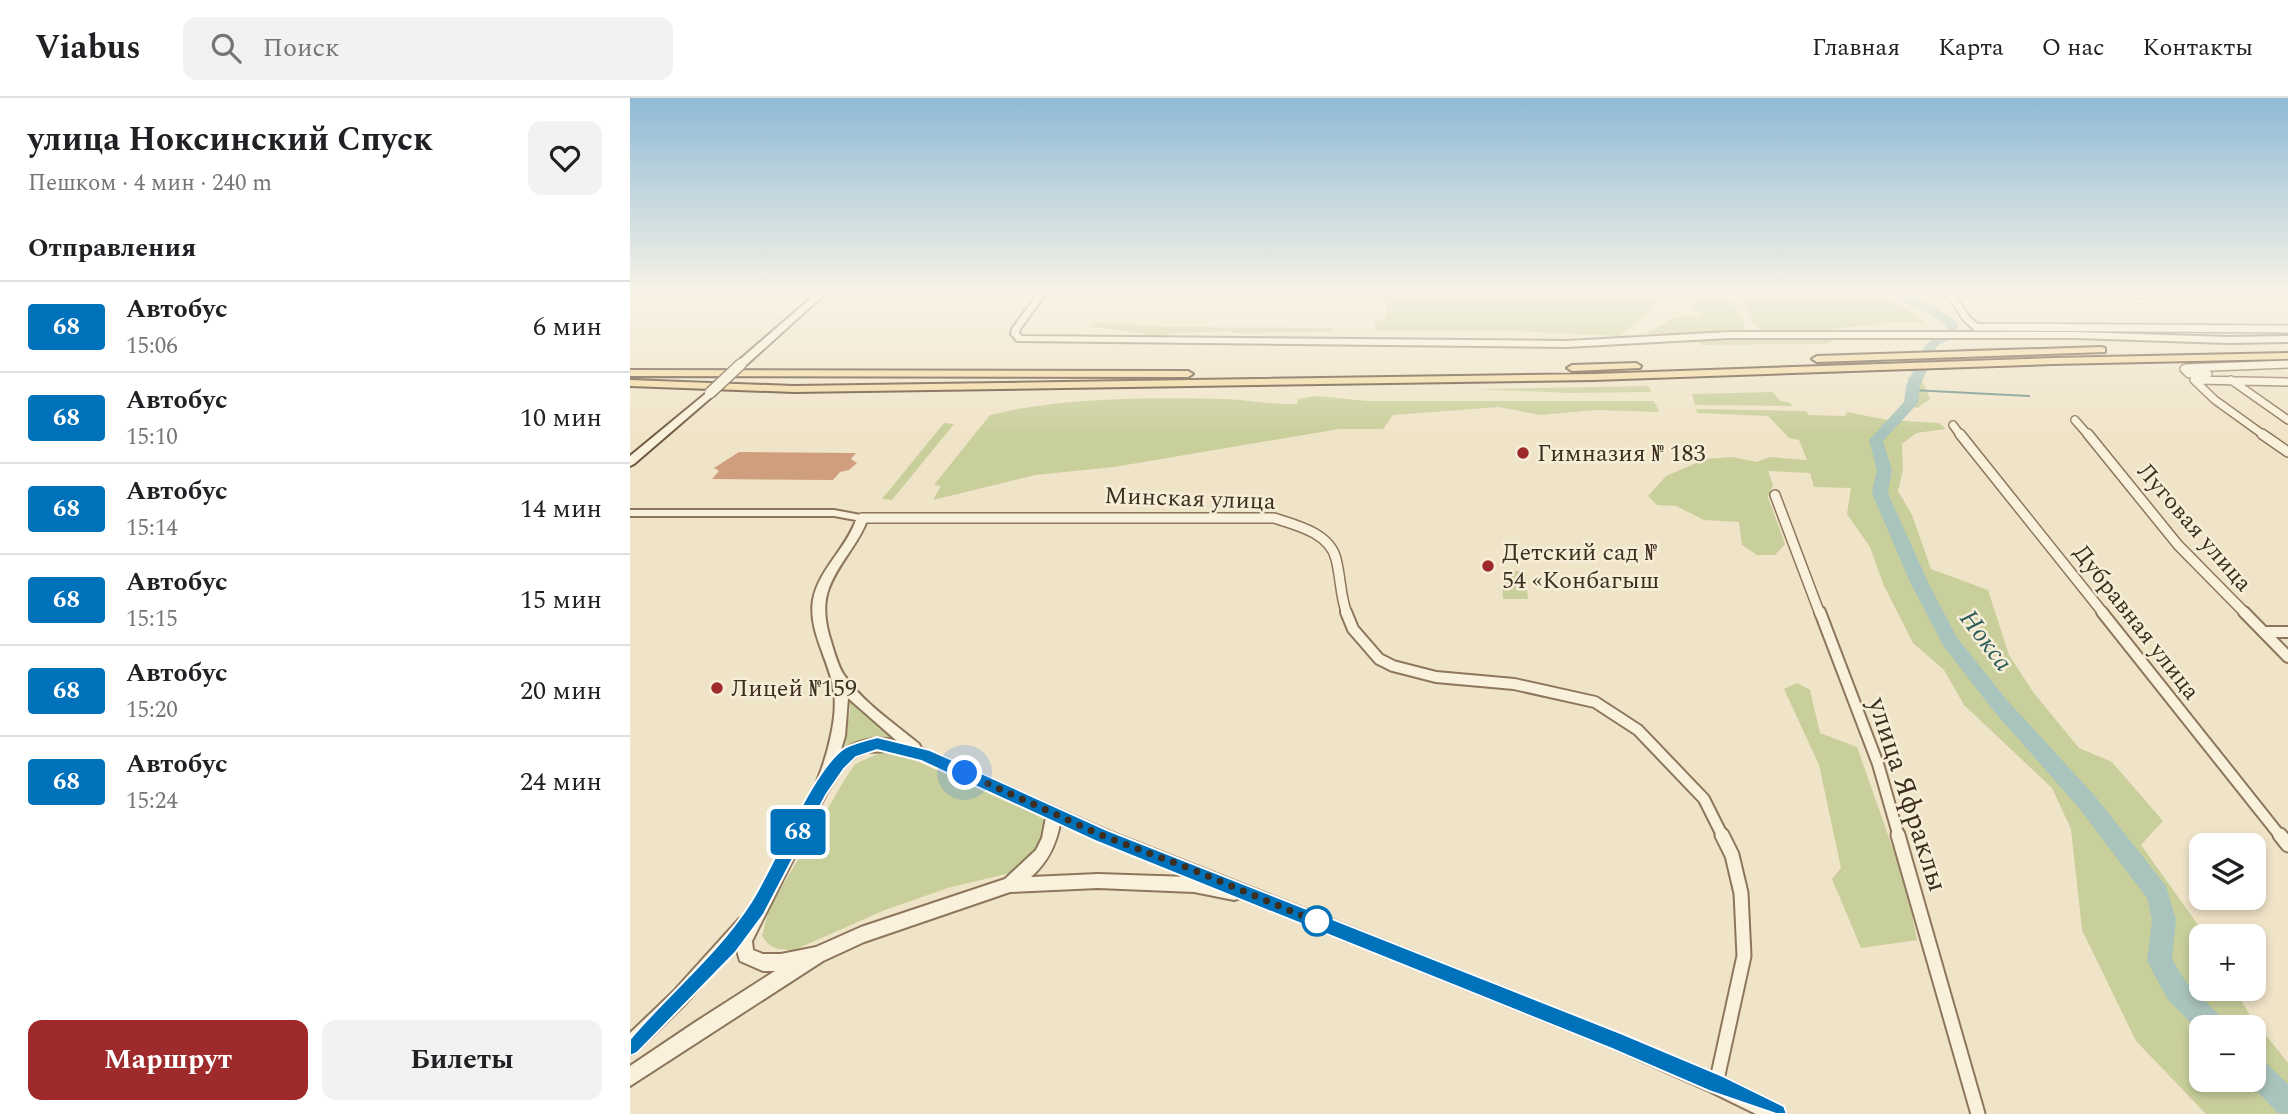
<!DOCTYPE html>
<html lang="ru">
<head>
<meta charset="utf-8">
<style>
	:root { --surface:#fff; --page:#f2f2f2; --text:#202124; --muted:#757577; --line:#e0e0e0; --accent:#9e2a2b }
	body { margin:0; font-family:Spectral,serif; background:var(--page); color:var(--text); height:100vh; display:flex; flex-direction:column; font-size:26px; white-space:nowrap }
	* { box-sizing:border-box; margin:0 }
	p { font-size:23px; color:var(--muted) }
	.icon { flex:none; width:38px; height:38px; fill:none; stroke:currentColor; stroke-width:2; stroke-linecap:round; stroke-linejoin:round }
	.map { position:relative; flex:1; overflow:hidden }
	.panel { display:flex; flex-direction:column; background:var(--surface); width:630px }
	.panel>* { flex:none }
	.badge { padding:0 14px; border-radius:5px; font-size:24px; line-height:46px }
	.controls { position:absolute; left:1559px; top:735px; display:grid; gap:14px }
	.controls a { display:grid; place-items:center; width:77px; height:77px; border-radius:14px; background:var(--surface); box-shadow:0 4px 10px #0003; font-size:35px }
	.you { position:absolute; width:35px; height:35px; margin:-18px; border:5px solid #fff; border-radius:50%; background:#1a73e8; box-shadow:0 0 0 10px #1a73e833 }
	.map>.badge { position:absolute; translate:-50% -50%; box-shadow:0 0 0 4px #fff }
	h2 { padding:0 28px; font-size:26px; line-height:63px }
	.round { display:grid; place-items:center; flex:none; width:74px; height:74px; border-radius:14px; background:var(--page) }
	.overview { display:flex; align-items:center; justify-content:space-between; height:119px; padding:0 28px }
	h1 { font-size:33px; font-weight:700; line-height:52px }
	.button { display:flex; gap:14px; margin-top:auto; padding:14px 28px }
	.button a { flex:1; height:80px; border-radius:14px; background:var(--accent); color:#fff; font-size:28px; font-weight:700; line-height:80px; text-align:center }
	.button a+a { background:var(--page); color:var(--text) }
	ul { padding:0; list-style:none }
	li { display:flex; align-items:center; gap:21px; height:91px; padding:0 28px; border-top:2px solid var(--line) }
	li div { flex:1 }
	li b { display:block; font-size:26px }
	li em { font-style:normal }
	li .badge { min-width:77px; font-weight:700; text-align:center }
	header { display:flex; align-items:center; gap:42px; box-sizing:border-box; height:98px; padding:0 35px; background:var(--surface); border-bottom:2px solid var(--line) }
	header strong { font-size:33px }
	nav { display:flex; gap:38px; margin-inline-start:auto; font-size:24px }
	.search { width:490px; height:63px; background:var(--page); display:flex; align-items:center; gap:18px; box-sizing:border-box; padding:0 24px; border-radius:14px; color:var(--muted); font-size:26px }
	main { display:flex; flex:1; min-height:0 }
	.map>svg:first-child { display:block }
	.green { fill:#c9cf9b; fill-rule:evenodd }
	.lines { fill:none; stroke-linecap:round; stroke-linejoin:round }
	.stream { stroke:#6f938a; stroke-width:2 }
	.river { fill:#a9c4bc; fill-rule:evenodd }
	.building { fill:#cf9f7d }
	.minor-far3-casing { stroke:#8d765c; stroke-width:10 }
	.minor-far2-casing { stroke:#8d765c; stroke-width:12 }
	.minor-far1-casing { stroke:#8d765c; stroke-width:14 }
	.minor-casing { stroke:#8d765c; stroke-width:17 }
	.tertiary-casing { stroke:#8d765c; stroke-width:4 }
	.secondary-casing { stroke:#6f573f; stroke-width:4 }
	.primary-casing { stroke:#5b4430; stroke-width:4 }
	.minor-far3 { stroke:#faf1dc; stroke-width:7 }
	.minor-far2 { stroke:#faf1dc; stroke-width:9 }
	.minor-far1 { stroke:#faf1dc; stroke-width:10 }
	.minor { stroke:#faf1dc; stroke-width:13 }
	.tertiary { fill:#faf1dc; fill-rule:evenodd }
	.secondary { fill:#faf1dc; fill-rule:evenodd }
	.primary { fill:#f3d9a0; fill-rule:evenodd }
	.secondary-bridge-casing { stroke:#6f573f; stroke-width:13; stroke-linecap:butt }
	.secondary-bridge { stroke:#faf1dc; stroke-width:10 }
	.line { fill:#0072bc; stroke:#fff; stroke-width:2 }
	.walk { stroke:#3d2e20; stroke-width:7; stroke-dasharray:0 12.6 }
	.poi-dot { fill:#9e2a2b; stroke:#f7eed8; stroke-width:2.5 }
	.stop-dot { fill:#fff; stroke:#0072bc; stroke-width:3.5 }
	.labels { text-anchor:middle; stroke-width:5; stroke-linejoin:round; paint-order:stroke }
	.poi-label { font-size:24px; fill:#3d2e20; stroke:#f7eed8; text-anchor:start }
	.street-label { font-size:24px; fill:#3d2e20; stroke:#f7eed8 }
	.water-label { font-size:26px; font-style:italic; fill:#2f5d5a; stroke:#f7eed8 }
	.near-street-label { font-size:28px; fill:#3d2e20; stroke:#f7eed8 }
</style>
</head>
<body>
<header>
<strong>Viabus</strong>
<div class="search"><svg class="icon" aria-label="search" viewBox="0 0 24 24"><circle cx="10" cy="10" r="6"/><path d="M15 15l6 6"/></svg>Поиск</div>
<nav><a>Главная</a><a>Карта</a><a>О нас</a><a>Контакты</a></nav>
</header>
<main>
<section class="panel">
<div class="overview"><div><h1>улица Ноксинский Спуск</h1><p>Пешком · 4 мин · 240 m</p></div><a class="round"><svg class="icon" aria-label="heart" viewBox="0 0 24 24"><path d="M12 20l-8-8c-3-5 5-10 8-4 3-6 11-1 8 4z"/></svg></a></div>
<h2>Отправления</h2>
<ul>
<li><span class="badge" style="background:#0072bc;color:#fff">68</span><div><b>Автобус</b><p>15:06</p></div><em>6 мин</em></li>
<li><span class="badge" style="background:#0072bc;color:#fff">68</span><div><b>Автобус</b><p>15:10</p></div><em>10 мин</em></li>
<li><span class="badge" style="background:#0072bc;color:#fff">68</span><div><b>Автобус</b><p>15:14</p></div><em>14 мин</em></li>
<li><span class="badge" style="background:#0072bc;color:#fff">68</span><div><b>Автобус</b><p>15:15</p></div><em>15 мин</em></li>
<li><span class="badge" style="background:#0072bc;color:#fff">68</span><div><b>Автобус</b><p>15:20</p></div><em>20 мин</em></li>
<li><span class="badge" style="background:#0072bc;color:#fff">68</span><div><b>Автобус</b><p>15:24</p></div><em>24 мин</em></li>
</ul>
<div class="button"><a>Маршрут</a><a>Билеты</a></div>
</section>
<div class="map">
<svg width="1658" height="1016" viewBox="0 0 1658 1016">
	<rect width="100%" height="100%" fill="#f0e4c8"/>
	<path class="green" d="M647,194h388l-9,15 -37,29 -105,-5h-139v-8l10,-4 2,-16h-113z
		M1061,194h39l17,40 -101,2 29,-17 26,-1 -10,-11z
		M1109,194h141l44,29 -1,2 -23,-1 -77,8h-63l-10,-12z
		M468,224l74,5 162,1 -4,4 -98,1 -3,-2 -63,3 7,1 -2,1 -60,-1 37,-1 -54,-7 -2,-3z
		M1208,241l-13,5 -124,1 -2,-4z
		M1278,279l13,1 9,21 -13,9 -9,-3z
		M1018,288l4,6 -83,1 -93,-4z
		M1143,294l7,9 8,1 5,4 -98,-1 -3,-11z
		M687,298l50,5h287l5,11 -63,-2 -56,5 -41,-8 -106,8 -10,14h-44l-225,38 -79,8 -102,25 8,-14 -7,-1 56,-70c70,-18 164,-18 237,-16 23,1 46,6 70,5l1,-5z
		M1066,311l110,2 3,4 36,1 2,-4 41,8 51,3 7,6 -30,4 -14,11 1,26 -5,21 14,24 19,54 57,21 21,65 24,37 46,56 33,14 51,59 -22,24 65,91h-4v53h33l14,25 39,49v51h-82l-70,-73 -54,-111 -11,-101 -19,-41 -88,-83 -20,-35 -31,-27 -29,-57 -14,-39 -23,-33 4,-26 -37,-1 -4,-14 -42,-2 5,14 -5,12 17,47 -10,11h-18l-15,-10 -3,-23 -35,-2 -28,-14 -19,-1 -9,-9 18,-20 40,-17 27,-2 23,5 14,-5 37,3 -8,-20 -10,-2 -21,-22 -71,-3zM1624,929v53h-52v-53z
		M314,325l10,1 -62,76 -10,-1z
		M872,473h23l3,28h-25z
		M1167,585l13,7 10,43 37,14 50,142 10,51 -56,8 -29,-69 9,-11 -22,-103 -35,-76z
		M219,602l49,42 -59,16 11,-46z
		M256,652l8,1 147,66 5,6 -3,22 -25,24 -12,5 -58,14 -63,22 -91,40c-15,0 -24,-1 -32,-14l7,-27 76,-130 10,-15z"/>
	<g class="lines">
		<path class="stream" d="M1282,292l117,6"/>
		<path class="river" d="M1249,194c27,0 61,14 80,33l-5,12 -17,9 -17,40 -2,17 -35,38 9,29 -4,21 2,7 38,84 28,54 50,63 89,97 71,90 10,34 -4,39 14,23 36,36 4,9h-24v7l-34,-34 -21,-39 5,-41 -5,-22 -68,-90 -87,-99 -49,-64 -33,-63 -36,-84 -2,-7 5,-21 -8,-30 35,-38 2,-16 20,-42 19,-12 2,-6 -16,-12z
			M1624,958l9,4 25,24v30l-10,-1 -32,-33h8z"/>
	</g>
	<path class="building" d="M109,354l117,1 -5,6 6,4 -8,7 -9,2 -7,8 -121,-1 7,-8 -5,-3z"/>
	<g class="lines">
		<g class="minor-far3-casing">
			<path id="minor-far3" d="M1319,194l17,26 10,9 312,2
				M1320,195l195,1
				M1572,270l6,6h-19l-5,-5 2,-1 102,-4
				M1564,282l21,20 50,36
				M1568,282l90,2
				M1601,282l57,40
				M1445,322l14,16
				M1323,327l8,11"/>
		</g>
		<g class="minor-far2-casing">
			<path id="minor-far2" d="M1330,336l144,180
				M1458,336l90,111 68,69
				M1632,336l26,18
				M1145,397l45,119
				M232,420h412c22,7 56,15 62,41 5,19 4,37 11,55"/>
		</g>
		<g class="minor-far1-casing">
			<path id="minor-far1" d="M716,514l7,17 26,30 14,7 43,11 78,7 81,18 43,28 66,69 19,38
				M1190,514l58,152 21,73
				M1472,514l179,225
				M1614,514l44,45
				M1635,534h23"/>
		</g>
		<g class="minor-casing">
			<path id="minor" d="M1268,737l80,279
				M1650,737l8,10
				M1086,986l28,-128 -3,-63 -9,-38 -10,-20"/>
		</g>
		<g class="tertiary-casing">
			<path id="tertiary" d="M409,194h8l-27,37 -1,5 3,2 545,5 162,-9h347l152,5 60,-1v6l-60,1 -152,-5h-347l-162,9 -550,-6 -6,-7 1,-5z
				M0,412h204l32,6 2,2c-9,26 -30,45 -39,70 -6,15 -4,32 0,47 4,12 8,30 15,40 19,28 50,48 75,69l2,4 185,82 516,205 101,42 60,30 3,7h-30l-47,-23 -97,-43 -372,-150 -6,2 -40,-8 -96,-4 -88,4 -146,50 -41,19 -193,125v-20l67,-45 78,-50h-12l-23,-10 -4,-14 -51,57 -49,48 -6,3v-22l43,-41 66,-73 7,-2c29,-59 72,-116 85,-182 3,-14 5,-29 3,-43 -4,-31 -26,-60 -21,-92 6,-31 33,-51 43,-80l-22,-4h-204zM218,600l49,43c-19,-5 -43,-1 -57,12l5,-17zM259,653l33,9 124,57 -4,21 -6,12 -31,29 -144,48 -45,20 -35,7h-18l-10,-4 -1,-9 74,-147 17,-26 13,-12 11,-4zM430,726l129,53 -91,-3 -67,3c17,-15 25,-32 29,-53z"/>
		</g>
		<g class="secondary-casing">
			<path id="secondary" d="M188,194h9l-82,74h-8v-4z
				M80,292l4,1v4l-80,69 -4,2v-10z"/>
		</g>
		<g class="primary-casing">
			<path id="primary" d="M1471,249l4,1v4l-288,10 -5,-3 5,-3z
				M1658,255v6l-236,5 -458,16 -800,12 -164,-6v-6l164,6 800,-12 458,-16z
				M1006,265l5,3 -1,2 -68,3 -5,-3 5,-3z
				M0,272l558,1 5,3 -5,3 -558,-1z"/>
		</g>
		<use href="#minor-far3" class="minor-far3"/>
		<use href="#minor-far2" class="minor-far2"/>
		<use href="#minor-far1" class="minor-far1"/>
		<use href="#minor" class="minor"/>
		<use href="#tertiary" class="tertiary"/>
		<use href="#secondary" class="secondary"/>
		<use href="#primary" class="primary"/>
		<g class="secondary-bridge-casing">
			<path id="secondary-bridge" d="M80,295l31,-29"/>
		</g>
		<use href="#secondary-bridge" class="secondary-bridge"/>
	</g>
	<linearGradient id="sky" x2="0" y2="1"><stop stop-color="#8fbad6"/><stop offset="0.58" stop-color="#f8f3e6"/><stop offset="1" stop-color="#f8f3e6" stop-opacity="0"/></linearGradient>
	<rect width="1658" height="336" fill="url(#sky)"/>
	<path class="line" d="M247,639l53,13 177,80 516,204 100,42 61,30 3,8h-11l-67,-23 -97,-42 -517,-208 -174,-80 -44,-11 -21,7 -12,12 -18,26 -62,119 -29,39 -98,100 -7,3v-17c36,-43 88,-85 121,-137 22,-34 64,-138 95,-155 9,-4 21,-7 31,-10z"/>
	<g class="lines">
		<path class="walk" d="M335,675l136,62 90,34 131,55 -5,-3"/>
	</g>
	<g class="poi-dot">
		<circle cx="893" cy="355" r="7"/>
		<circle cx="858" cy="468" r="7"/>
		<circle cx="87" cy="590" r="7"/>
	</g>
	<circle class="stop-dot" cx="687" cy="823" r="14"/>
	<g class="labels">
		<g class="poi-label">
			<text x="907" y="363">Гимназия № 183</text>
			<text x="872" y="462">Детский сад №<tspan x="872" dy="28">54 «Конбагыш</tspan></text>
			<text x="101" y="598">Лицей №159</text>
		</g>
		<g class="street-label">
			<text transform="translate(560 400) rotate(2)" y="8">Минская улица</text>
			<text transform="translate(1565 429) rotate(49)" y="8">Луговая улица</text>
			<text transform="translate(1507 524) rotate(52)" y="8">Дубравная улица</text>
		</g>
		<g class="water-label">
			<text transform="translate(1357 542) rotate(53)" y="9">Нокса</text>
		</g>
		<g class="near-street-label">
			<text transform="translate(1279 696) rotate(72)" y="10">улица Яфраклы</text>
		</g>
	</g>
</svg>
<div class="controls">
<a><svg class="icon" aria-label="layers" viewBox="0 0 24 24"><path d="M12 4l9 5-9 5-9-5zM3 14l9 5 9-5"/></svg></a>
<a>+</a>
<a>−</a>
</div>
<div class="you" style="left:335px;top:675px"></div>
<b class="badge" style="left:168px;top:734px;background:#0072bc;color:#fff">68</b>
</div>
</main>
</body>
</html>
